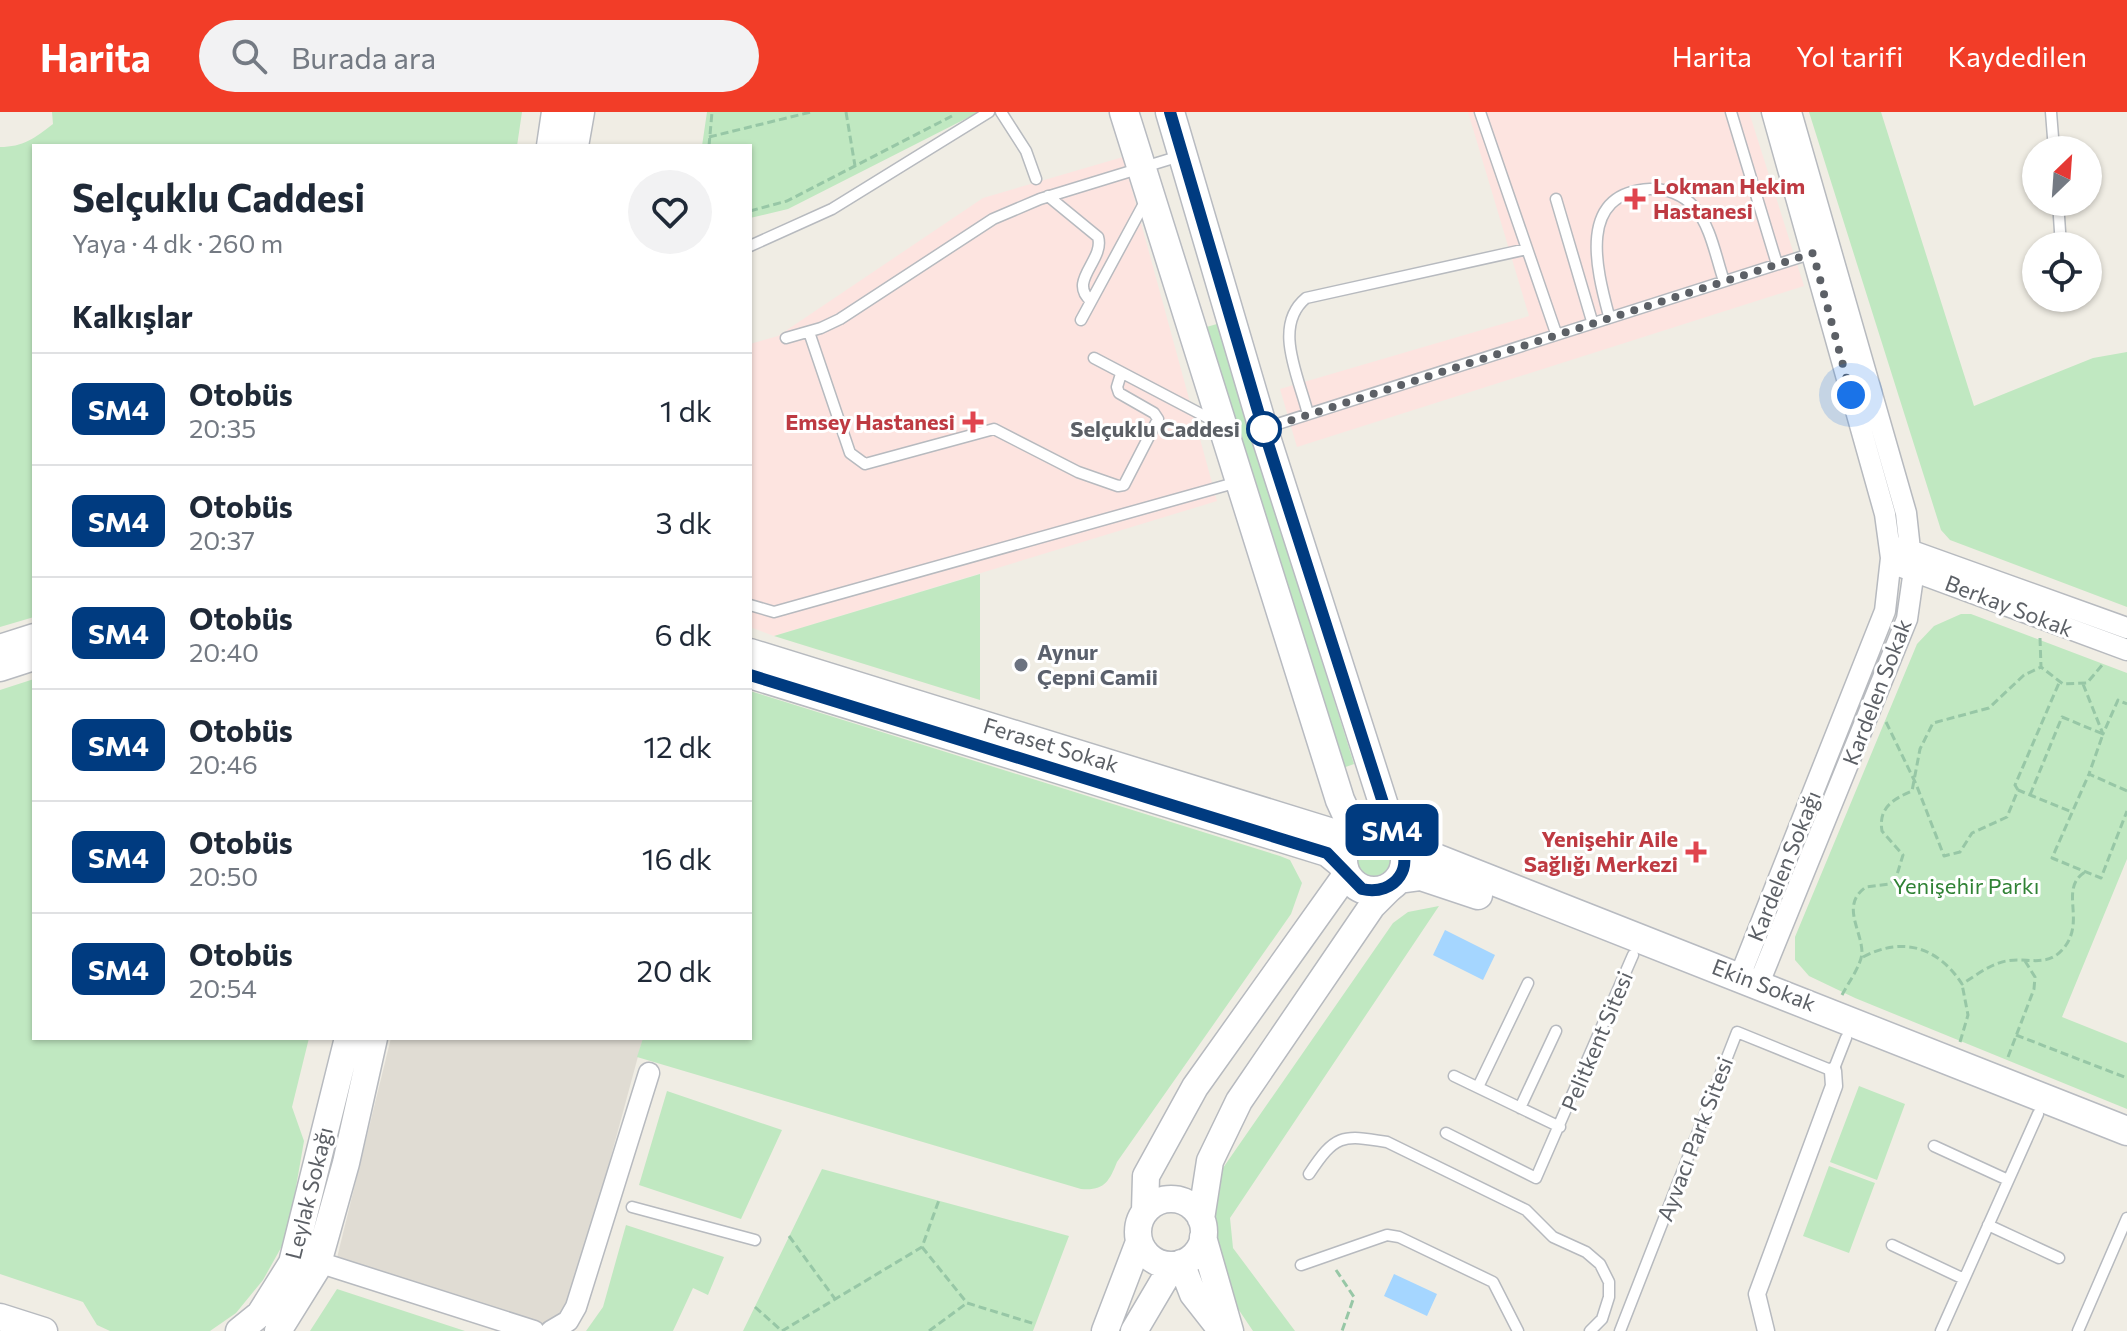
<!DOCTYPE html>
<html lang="tr">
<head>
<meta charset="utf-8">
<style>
	:root { --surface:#fff; --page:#f2f2f3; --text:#1f2937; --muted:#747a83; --line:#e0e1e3; --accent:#f23d28 }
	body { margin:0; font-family:Commissioner,sans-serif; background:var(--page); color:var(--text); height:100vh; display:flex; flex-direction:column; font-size:30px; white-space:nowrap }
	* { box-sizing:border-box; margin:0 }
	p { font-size:26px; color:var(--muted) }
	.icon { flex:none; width:44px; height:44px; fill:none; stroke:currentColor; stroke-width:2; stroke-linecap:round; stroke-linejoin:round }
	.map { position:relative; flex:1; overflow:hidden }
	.side { position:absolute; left:32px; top:32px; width:720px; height:896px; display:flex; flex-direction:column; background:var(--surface); border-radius:0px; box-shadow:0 2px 6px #0004 }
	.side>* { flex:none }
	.badge { padding:0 16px; border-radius:12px; font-size:28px; line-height:52px }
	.needle { width:52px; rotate:25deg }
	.tools { position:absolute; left:2022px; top:24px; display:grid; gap:16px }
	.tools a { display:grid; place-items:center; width:80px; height:80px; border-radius:50%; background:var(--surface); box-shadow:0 2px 6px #0004; font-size:40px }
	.you { position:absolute; width:40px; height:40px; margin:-20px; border:6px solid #fff; border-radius:50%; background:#1a73e8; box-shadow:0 0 0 12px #1a73e833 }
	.map>.badge { position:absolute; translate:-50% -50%; box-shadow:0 0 0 4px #fff }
	h2 { padding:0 40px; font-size:30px; line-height:72px }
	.round { display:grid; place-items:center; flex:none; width:84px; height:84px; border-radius:42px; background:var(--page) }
	.overview { display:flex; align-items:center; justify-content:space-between; height:136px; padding:0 40px }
	h1 { font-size:38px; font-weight:700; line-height:60px }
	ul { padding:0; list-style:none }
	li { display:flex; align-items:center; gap:24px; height:112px; padding:0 40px; border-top:2px solid var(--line) }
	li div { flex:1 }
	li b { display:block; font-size:30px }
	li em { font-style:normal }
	li .badge { min-width:88px; font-weight:700; text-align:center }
	header { display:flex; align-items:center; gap:48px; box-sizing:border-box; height:112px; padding:0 40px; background:var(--accent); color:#fff }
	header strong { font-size:38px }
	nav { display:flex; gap:44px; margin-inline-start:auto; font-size:28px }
	.search { width:560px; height:72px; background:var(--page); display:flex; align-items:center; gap:20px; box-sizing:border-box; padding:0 28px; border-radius:44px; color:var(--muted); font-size:30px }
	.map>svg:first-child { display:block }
	.education { fill:#e0dcd3 }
	.medical { fill:#fde4e0 }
	.green { fill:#c0e8c1 }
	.water { fill:#a5d6ff }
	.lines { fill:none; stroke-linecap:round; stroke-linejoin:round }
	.service-casing { stroke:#b7babf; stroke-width:13 }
	.pedestrian-casing { stroke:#b7babf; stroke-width:19 }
	.minor-casing { stroke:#b7babf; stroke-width:23 }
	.tertiary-casing { stroke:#b7babf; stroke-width:29 }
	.secondary-casing { stroke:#b8bbc1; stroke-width:31 }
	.path { stroke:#97c7a6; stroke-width:3; stroke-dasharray:8 4; stroke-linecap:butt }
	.service { stroke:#fff; stroke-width:10 }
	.pedestrian { stroke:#fff; stroke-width:16 }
	.minor { stroke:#fff; stroke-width:20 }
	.tertiary { stroke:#fff; stroke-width:26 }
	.secondary { stroke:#fff; stroke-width:28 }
	.line-casing { stroke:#fff; stroke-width:18 }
	.line { stroke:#003b80; stroke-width:12 }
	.walk { stroke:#5c6066; stroke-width:8; stroke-dasharray:0 14.4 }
	.health-dot { fill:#e0444e; stroke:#fff; stroke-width:3 }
	.stop-dot { fill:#fff; stroke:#003b80; stroke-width:4 }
	.worship-dot { fill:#6b7280; stroke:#fff; stroke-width:3 }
	.labels { text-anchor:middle; stroke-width:6; stroke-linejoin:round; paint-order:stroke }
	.health-label { font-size:22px; font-weight:bold; fill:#be3a42; stroke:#fff; text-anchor:end }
	.stop-label { font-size:22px; font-weight:bold; fill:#5c6066; stroke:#fff; text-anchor:end }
	.street-label { font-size:22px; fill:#5c6066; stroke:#fff }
	.worship-label { font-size:22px; font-weight:bold; fill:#5b616d; stroke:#fff; text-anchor:start }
	.park-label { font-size:22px; fill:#308235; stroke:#fff }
</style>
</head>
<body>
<header>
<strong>Harita</strong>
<div class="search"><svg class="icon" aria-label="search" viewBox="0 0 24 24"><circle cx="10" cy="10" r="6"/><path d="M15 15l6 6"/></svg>Burada ara</div>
<nav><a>Harita</a><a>Yol tarifi</a><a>Kaydedilen</a></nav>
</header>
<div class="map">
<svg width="2127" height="1219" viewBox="0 0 2127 1219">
	<rect width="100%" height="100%" fill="#f0ede4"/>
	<path class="education" d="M391,926h252l-75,277 -21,14 -213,-59z"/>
	<path class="medical" d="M1468,0h281l55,174 -507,161 -17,-58 249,-73z
		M1123,45l94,344 -443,135 -24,-9v-283l28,-8 205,-138z"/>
	<path class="green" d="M52,0h470l-5,34h-483v471l-34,10v-480c23,0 35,-9 53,-23z
		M707,0h272l-191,97 -38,9v-72h-48z
		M1809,0h72l93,294 119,-48 34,-6v255l-177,-67 -9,-10z
		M1217,212l137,440 -14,5 -137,-441z
		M980,462v126l-206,-64z
		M1961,502h10l156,59v186l-65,158 65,26v66l-272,-111 -46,-22 -14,-16v-23l122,-293 17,-18z
		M34,567v359h275l-17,69 12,34 -12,69 -5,27 -24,43 -27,33 -26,18h-100l-13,-6 -14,-23 -83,-28v-584z
		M750,579l530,165 10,4 12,23 -11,31 -174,248c-8,20 -13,29 -36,27l-444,-132 6,-19h107z
		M1355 748a18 18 0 1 1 36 0a18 18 0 1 1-36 0Z
		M1439,794l-209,312 3,30 62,83h-42l-39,-58 -7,-82 186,-268 15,-11z
		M1859,974l46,18 -28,76 -47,-18z
		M667,979l115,39 -41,89 -102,-34z
		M1829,1054l46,17 -26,70 -46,-17z
		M822,1057l247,67 -36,95h-290z
		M626,1113l98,32 -16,38 -15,-7 -20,43h-87l17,-24z
		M337,1177l128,42h-155z"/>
	<path class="water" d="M1445,818l50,25 -12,25 -50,-25z
		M1394,1162l43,20 -10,22 -43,-20z"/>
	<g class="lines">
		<g class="service-casing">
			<path id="service" d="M1001,0l25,39 10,28
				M1480,0l76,221
				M1731,0l46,152
				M2051,0l3,38
				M1048,84l50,41c7,23 -31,44 -7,64
				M1556,87l36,122
				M2058,90l3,44
				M750,134l82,-37 157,-97
				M1609,204c-13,-48 -32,-123 41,-127 16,-1 34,6 44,18 17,19 22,51 30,74
				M1081,208l66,-122
				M809,220l41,121 15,11 129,-35 84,43 40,14 6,-1 34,-66 -4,-6 -35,-20 -2,-6 4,-13
				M786,226l35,-10 19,-9 153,-100 47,-20 140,-43
				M1094,246l122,64
				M1308,302c-9,-37 -36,-88 -2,-116l221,-49
				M1265,316l548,-175
				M750,493l24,7 464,-130
				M1454,964l106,51
				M1478,975l50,-104
				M1520,996l36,-77
				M1446,1021l90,45 97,-223
				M1934,1034l74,34
				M1309,1062c26,-39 32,-40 78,-32l139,68 27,27 33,15 14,12 9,18v15l-7,22 -12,12
				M632,1095l123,33
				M1988,1113l71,33
				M1892,1133l72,34
				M1301,1153l86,-30 12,2 94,45 25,49
				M1620,1219l117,-299 96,39 13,-33
				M1941,1219l97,-217
				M2078,1219l49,-113"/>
		</g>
		<g class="pedestrian-casing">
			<path id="pedestrian" d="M1766,1219l-9,-37 77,-208 -1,-15"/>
		</g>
		<g class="minor-casing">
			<path id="minor" d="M1901,435l226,81
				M1902,455l225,83
				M1740,864l145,-365 6,-53 -6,-44 -113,-402
				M1759,871l148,-364 6,-42 -7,-64 -115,-401
				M318,1150l216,69
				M551,1219l17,-10 8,-14 73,-234"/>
		</g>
		<g class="tertiary-casing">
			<path id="tertiary" d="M550,34l5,-34
				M575,34l6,-34
				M0,536l34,-11
				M750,540l602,186
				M0,556l34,-11
				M750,563l577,178 16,13
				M1138 1120a33 33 0 1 1 66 0a33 33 0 1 1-66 0Z
				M1145,1099l1,-35 49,-89 151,-212
				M1201,1107l9,-58 29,-60 133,-195 20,-20
				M1203,1125l27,94
				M1181,1151l12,31 29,37
				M0,1205l44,14
				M239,1219l21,-17 32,-51 56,-225
				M278,1219l38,-61 30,-107 28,-125
				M1105,1219l34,-89
				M1134,1219l39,-66"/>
		</g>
		<g class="secondary-casing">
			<path id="secondary" d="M1124,0l216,688 16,35
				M1170,0l93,316 131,409
				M1343 748a31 31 0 1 1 62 0a31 31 0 1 1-62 0Z
				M1400,732l727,287
				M1399,767l22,-3 57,19"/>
		</g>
		<path class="path" d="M846,0l9,54
			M709,25l102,-25
			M709,34l3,-34
			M750,99l37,-10 165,-85
			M2040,526l1,29 22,17 24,-1 16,-19
			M2083,572l20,50 15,-34 9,4
			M1886,610l30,62 28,72 16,-4 12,-19 35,-16 11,-27 54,22
			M2018,678l-3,-5 44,-102
			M2127,679l-38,-17 -37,84 49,20 26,-67
			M2030,683l32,-78 41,17 -14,40
			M1863,845c40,-21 75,-10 99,27 13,-8 28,-20 44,-23 21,-4 41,7 57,-12 24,-28 -5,-60 22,-77
			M1842,883c6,-12 19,-29 20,-42 0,-23 -22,-48 4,-66l24,-3 6,-6 7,-23 -21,-24c-4,-23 11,-32 30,-40l8,-42 13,-26 56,-15 35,-33 17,-8
			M2016,923l111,43
			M1960,930l8,-27 -6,-31
			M2008,945l26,-68 1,-12 -10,-16
			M789,1124l46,63
			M922,1135l45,56 68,21
			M1336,1158l18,27 -12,34
			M755,1195l27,24 140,-84 17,-47
			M929,1219l38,-28"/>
		<use href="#service" class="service"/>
		<use href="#pedestrian" class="pedestrian"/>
		<use href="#minor" class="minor"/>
		<use href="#tertiary" class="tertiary"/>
		<use href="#secondary" class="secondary"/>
	</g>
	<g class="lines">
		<g class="line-casing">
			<path id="line" d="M750,563l577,178 35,36c33,8 57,-25 32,-52l-131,-409 -93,-316"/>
		</g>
		<use href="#line" class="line"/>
		<path class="walk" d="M1264,317l549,-176 38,142"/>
	</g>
	<g class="health-dot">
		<path d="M1631 75h8v8h8v8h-8v8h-8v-8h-8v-8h8z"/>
		<path d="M969 298h8v8h8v8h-8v8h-8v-8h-8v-8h8z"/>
		<path d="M1692 728h8v8h8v8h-8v8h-8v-8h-8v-8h8z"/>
	</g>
	<circle class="stop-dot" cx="1264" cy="317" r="16"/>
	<circle class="worship-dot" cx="1021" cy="553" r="8"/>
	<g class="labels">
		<g class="health-label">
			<text x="1653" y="82" text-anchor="start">Lokman Hekim<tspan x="1653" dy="25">Hastanesi</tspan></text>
			<text x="955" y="318">Emsey Hastanesi</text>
			<text x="1678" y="735">Yenişehir Aile<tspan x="1678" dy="25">Sağlığı Merkezi</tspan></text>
		</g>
		<g class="stop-label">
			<text x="1240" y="325">Selçuklu Caddesi</text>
		</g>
		<g class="street-label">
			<text transform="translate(2009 494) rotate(21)" y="8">Berkay Sokak</text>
			<text transform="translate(1877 580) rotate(-69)" y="8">Kardelen Sokak</text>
			<text transform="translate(1051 633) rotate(17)" y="8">Feraset Sokak</text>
			<text transform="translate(1784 754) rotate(-68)" y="8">Kardelen Sokağı</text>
			<text transform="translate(1764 873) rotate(21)" y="8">Ekin Sokak</text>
			<text transform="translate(1597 929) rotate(-67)" y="8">Pelitkent Sitesi</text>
			<text transform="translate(1695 1027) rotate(-69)" y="8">Ayvacı Park Sitesi</text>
			<text transform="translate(309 1081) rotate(-76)" y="8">Leylak Sokağı</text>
		</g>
		<g class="worship-label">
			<text x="1037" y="548">Aynur<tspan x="1037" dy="25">Çepni Camii</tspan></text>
		</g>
		<g class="park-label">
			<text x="1966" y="782">Yenişehir Parkı</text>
		</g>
	</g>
</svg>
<div class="tools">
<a><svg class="needle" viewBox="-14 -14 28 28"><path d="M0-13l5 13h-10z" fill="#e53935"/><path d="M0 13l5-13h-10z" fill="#747a83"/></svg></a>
<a><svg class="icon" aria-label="locate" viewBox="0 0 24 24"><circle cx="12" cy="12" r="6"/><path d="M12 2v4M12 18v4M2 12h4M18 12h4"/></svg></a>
</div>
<div class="you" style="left:1851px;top:283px"></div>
<b class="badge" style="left:1392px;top:718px;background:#003b80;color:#fff">SM4</b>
<section class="side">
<div class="overview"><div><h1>Selçuklu Caddesi</h1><p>Yaya · 4 dk · 260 m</p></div><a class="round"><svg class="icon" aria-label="heart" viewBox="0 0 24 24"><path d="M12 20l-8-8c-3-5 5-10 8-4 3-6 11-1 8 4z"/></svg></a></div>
<h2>Kalkışlar</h2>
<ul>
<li><span class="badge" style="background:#003b80;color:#fff">SM4</span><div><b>Otobüs</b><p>20:35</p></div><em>1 dk</em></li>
<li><span class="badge" style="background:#003b80;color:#fff">SM4</span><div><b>Otobüs</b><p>20:37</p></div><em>3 dk</em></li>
<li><span class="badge" style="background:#003b80;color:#fff">SM4</span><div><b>Otobüs</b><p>20:40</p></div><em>6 dk</em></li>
<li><span class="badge" style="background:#003b80;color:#fff">SM4</span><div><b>Otobüs</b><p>20:46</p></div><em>12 dk</em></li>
<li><span class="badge" style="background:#003b80;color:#fff">SM4</span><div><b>Otobüs</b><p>20:50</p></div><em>16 dk</em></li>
<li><span class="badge" style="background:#003b80;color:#fff">SM4</span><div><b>Otobüs</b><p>20:54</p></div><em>20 dk</em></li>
</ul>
</section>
</div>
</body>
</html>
